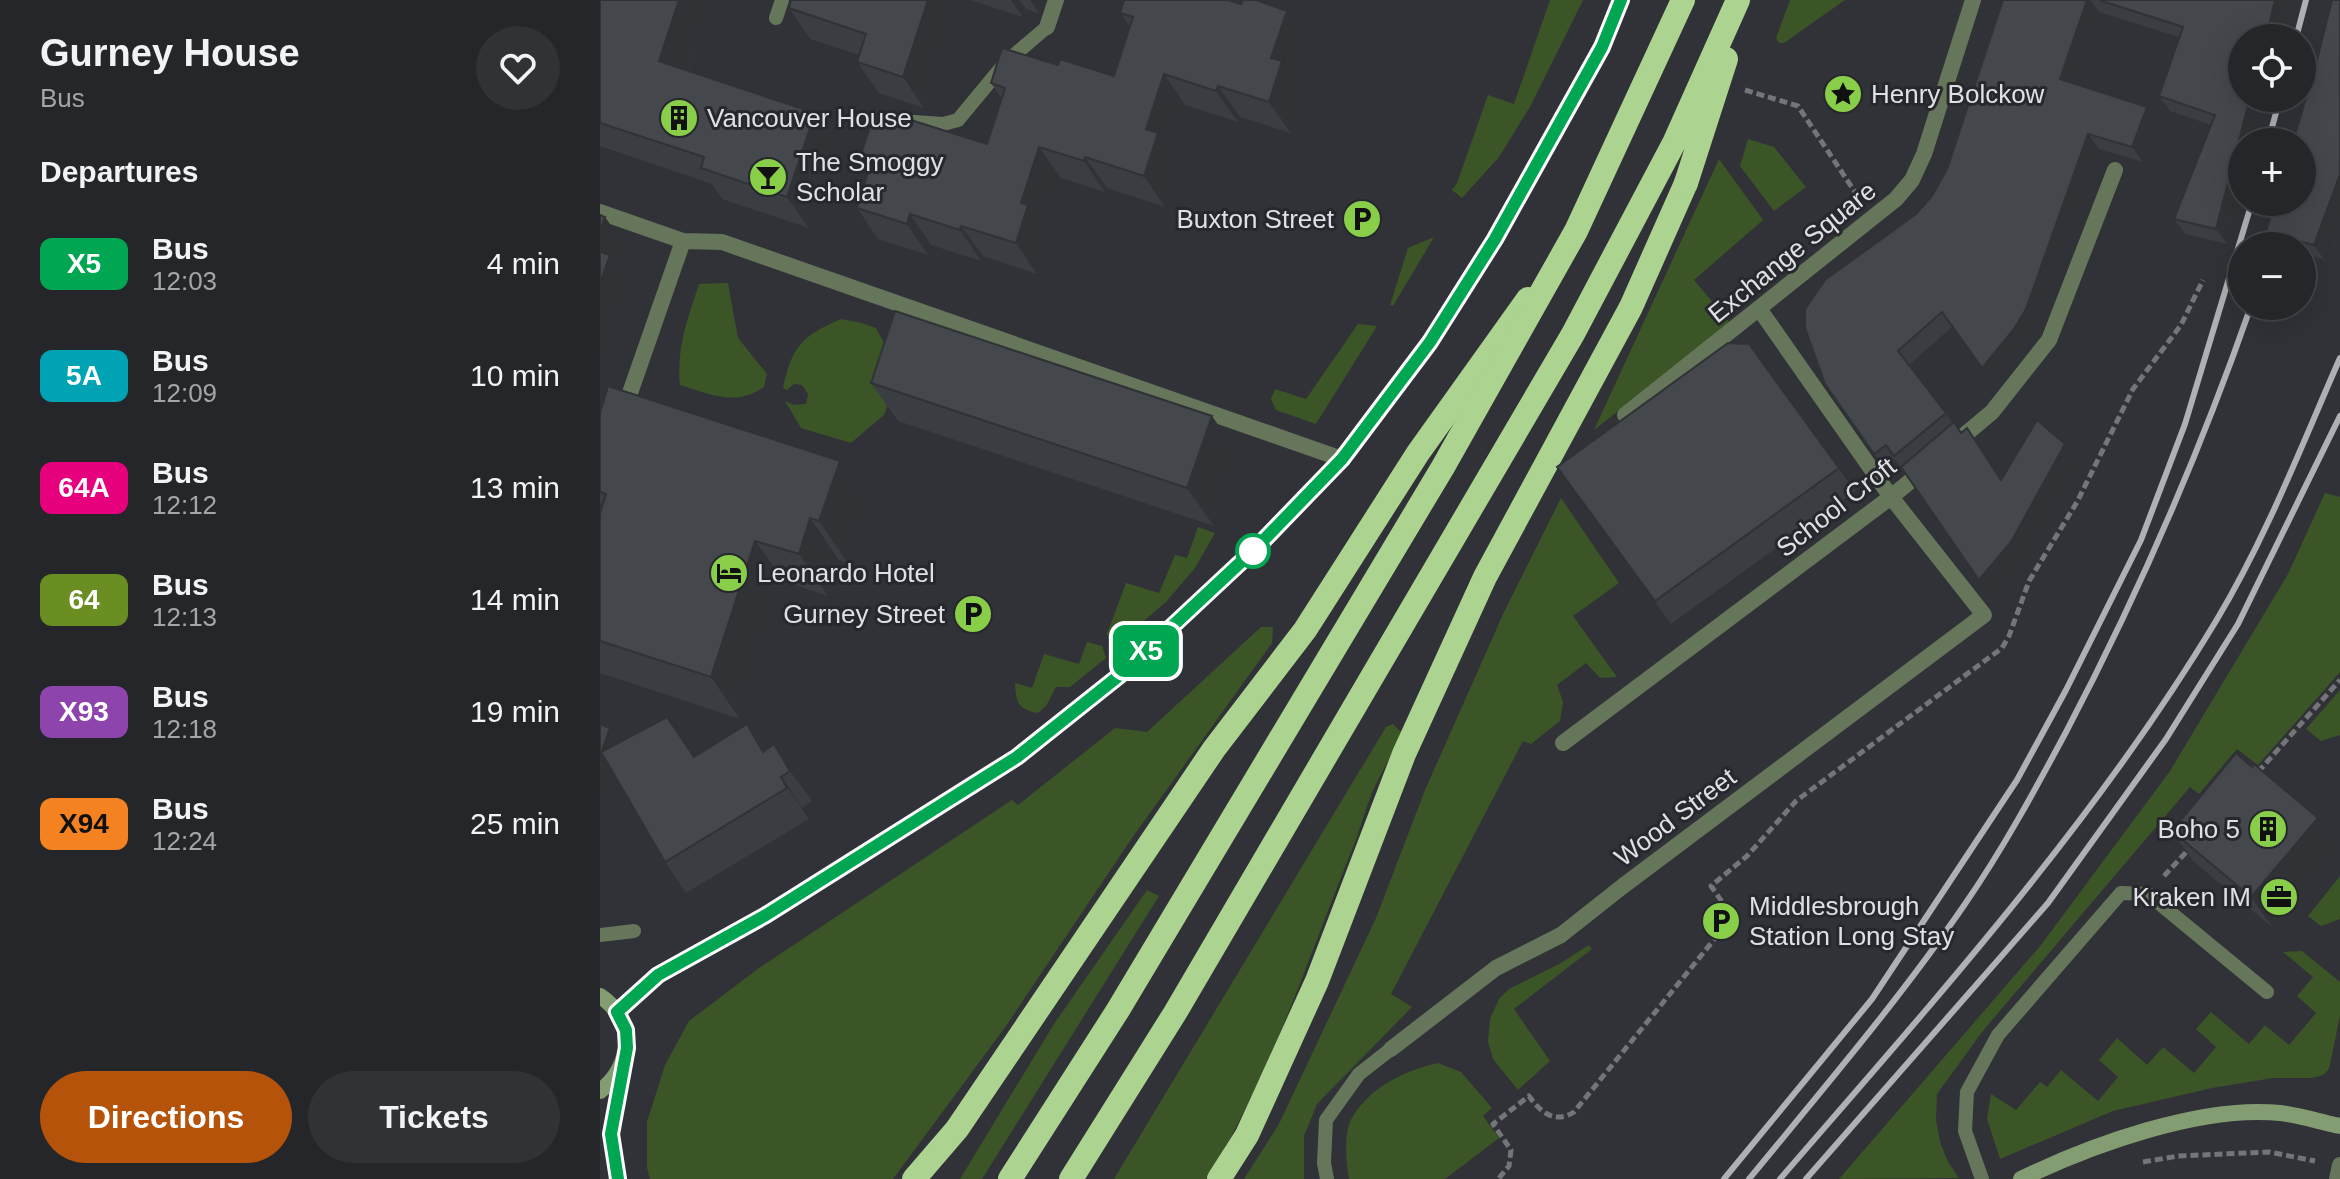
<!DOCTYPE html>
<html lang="en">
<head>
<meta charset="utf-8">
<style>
	:root { --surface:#242629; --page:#303235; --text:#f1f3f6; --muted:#a3a5a8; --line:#414346; --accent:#b45309 }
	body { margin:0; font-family:Helvetica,sans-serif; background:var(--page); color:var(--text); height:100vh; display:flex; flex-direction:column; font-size:30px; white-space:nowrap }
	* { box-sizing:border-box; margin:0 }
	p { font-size:26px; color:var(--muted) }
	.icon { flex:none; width:44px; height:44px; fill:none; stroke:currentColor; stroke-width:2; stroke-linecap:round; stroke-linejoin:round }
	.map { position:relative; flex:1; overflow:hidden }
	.panel { display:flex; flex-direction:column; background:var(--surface); width:600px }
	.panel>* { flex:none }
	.badge { padding:0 16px; border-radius:12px; font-size:28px; line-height:52px }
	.tools { position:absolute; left:1628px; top:24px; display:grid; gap:16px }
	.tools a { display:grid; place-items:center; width:88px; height:88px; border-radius:50%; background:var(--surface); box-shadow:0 8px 32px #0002,0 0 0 2px var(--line); font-size:40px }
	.map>.badge { position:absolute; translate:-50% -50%; box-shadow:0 0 0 4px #fff }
	h2 { padding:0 40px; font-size:30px; line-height:72px }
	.round { display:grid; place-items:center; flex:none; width:84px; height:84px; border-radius:42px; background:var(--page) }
	.head { display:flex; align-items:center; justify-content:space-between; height:136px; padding:0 40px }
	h1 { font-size:38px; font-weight:700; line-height:60px }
	.action { display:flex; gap:16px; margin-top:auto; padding:16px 40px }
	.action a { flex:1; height:92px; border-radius:48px; background:var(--accent); color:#fff; font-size:32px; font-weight:700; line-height:92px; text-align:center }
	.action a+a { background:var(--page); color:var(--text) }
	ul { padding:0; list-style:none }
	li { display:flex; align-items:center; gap:24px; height:112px; padding:0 40px }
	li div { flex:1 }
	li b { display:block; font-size:30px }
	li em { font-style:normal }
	li .badge { min-width:88px; font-weight:700; text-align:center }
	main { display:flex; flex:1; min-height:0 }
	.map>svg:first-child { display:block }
	.green { fill:#3b5527 }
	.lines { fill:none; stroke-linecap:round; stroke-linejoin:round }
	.path { stroke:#747579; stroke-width:5; stroke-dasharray:8 4; stroke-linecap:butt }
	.lane { stroke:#66765b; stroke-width:14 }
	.street { stroke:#66765b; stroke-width:16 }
	.secondary { stroke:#839c71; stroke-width:16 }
	.highway { stroke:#add390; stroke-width:24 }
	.rail { stroke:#afb0b4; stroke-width:6 }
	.highway-bridge { stroke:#add390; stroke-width:24 }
	.wall { fill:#3a3d41 }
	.shaded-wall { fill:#303235 }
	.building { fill:#44474c; stroke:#303235; stroke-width:2 }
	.line-casing { stroke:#fff; stroke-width:18 }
	.line { stroke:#00a651; stroke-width:12 }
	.stop-dot { fill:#fff; stroke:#00a651; stroke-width:4 }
	.labels { text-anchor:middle; stroke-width:6; stroke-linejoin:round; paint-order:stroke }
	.poi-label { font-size:26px; fill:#dfe0e3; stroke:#26282d; text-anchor:start }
	.street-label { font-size:26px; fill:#dfe0e3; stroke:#26282d }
</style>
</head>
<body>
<main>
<section class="panel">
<div class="head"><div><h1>Gurney House</h1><p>Bus</p></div><a class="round"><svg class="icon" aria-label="heart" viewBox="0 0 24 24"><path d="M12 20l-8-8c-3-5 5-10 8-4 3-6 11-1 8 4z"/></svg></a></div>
<h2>Departures</h2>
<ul>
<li><span class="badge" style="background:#00a651;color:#fff">X5</span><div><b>Bus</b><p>12:03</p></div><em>4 min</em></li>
<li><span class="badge" style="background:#00a3b4;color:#fff">5A</span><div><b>Bus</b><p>12:09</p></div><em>10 min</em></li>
<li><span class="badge" style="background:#e6007e;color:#fff">64A</span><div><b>Bus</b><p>12:12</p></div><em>13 min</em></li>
<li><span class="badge" style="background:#6b8e23;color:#fff">64</span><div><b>Bus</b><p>12:13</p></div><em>14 min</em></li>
<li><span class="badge" style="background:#8e44ad;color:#fff">X93</span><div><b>Bus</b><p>12:18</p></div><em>19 min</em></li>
<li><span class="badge" style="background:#f58220;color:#111">X94</span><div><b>Bus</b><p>12:24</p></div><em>25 min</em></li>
</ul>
<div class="action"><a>Directions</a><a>Tickets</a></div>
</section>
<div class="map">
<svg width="1740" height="1179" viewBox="0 0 1740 1179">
	<rect width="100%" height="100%" fill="#303237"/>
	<path class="green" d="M950,0h33l-52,105 -32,52 -37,41 -10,-8 5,-7 31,-88 26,9z
		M1190,0h55l-61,43h-5l-3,-5z
		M1148,139l26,8 32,40 -32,24 -34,-45z
		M1119,159l44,61 -69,60 36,43 -136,107z
		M834,237l-41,69 -3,-1 18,-57z
		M128,283l10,55 29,36 -3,13c-29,20 -54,7 -84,-2 -4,-37 8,-67 19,-101z
		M241,319l21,4 14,5 8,15 13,37 -13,35 -33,28 -50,-15 -16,-27 9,4 12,-1 2,-10 -6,-9 -8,-1 -7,6 -4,-2c9,-42 19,-52 58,-69z
		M758,324l19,2 -61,98 -40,-14 -5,-11 4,-10 31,10z
		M1725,493l15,4v175l-82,93 -21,-16 -38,45 -9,-7 -208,245 -45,62 -1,26 4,22 8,20 11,16 -120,1 202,-234 129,-174 118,-197z
		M961,498l58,85 -46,33 44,61 -17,1 -14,-15 -29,22 6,17 -3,19 -29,23 -8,-3 -132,253 21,13 -95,97 -13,32v43h-60l35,-55 97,-206 49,-128 79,-178z
		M598,527l17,6 -20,35 -29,34 -54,46 -5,-14 19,-51 33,10 16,-38 12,3z
		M661,627h12l-1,16 -140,195 -126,188 -113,153h-243l-3,-11v-46l18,-57 24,-44 70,-53 253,-168 6,5 97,-77 32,4z
		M487,642l15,4 4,12 -36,29h-14l-10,19 -8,7c-20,-4 -22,-10 -23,-30l17,5 12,-34 35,10z
		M1740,690v45l-19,6 -15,-12z
		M793,724l10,10c-9,16 -18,32 -26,48 -10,20 -15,42 -23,63 -46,112 -83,232 -148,334h-92l272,-452z
		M1740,876v43l-19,7 -13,-10z
		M547,890l12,6 -177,283h-22l94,-155z
		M989,945l3,4 -78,60 36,52 -32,29 -25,-31 -5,-17 2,-23 9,-20 10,-10 50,-25z
		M1702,951l38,31v34l-11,53 -6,6 -11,3h-39l-61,10 -99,23 -113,48 -13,-40 4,-25 25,16 24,-28 7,5 14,-17 37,31 20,-24 -19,-17 18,-22 30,27 16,-18 31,26 22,-26 -20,-18 15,-17 38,32 16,-19 24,20 27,-32 -19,-17 16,-19 -30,-25z
		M838,1063l23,9 31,36 -9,8 16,22 -54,41h-96c-3,-17 -6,-48 4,-63 19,-30 51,-45 85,-53z"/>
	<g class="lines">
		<path class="path" d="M1145,90l53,16 61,92
			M1658,772l82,-92
			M1564,876l26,-28
			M1543,1162l35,-6 91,-4 46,9
			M899,1178l10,-12 2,-16 -18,-26 36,-28c12,17 26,28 45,16l156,-192v-7l-19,-27 36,-30 49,-55 206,-153 7,-12 20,-55 48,-79 56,-113 48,-64 22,-45"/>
		<path class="lane" d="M176,18l6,-18
			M300,121l43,3 15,-4 48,-58 41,-35
			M0,935l34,-4
			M727,1179l-3,-16 2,-43 33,-46 32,-25
			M1382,1179l-17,-48 2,-39 31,-57 123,-142 27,1 119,98"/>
		<path class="street" d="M447,27l9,-27
			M0,212l83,29 39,1 620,217
			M23,413l60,-172
			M1025,415l271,-216 16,-19 12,-26 49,-154
			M1355,443l37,-31 57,-72 66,-170
			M963,743l328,-246 34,-28
			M791,1049l105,-81 65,-33 62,-49 361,-271 -93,-118 -131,-187
			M1737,1179l3,-14"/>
		<path class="secondary" d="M0,996c36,23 33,71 0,95
			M17,1012l41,-37 108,-60 251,-158 103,-82 137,-128 85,-88 88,-117 65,-103 107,-192 19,-47
			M18,1179l-7,-45 11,-67
			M1421,1179c70,-34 180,-74 259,-66 20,2 40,9 60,13"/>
		<path class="highway" d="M314,1179l43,-50 257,-380 91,-119 113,-177 110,-154
			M619,1179l28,-44 70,-154 87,-227 81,-177 146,-270 55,-124"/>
		<path class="rail" d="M1696,38l10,-38
			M1668,142l12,-44
			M1671,246l15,-44
			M1124,1179l148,-180 145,-219 49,-90 75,-150 44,-116 67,-222
			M1149,1179c74,-90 150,-179 216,-275 38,-55 70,-114 101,-172 72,-137 134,-280 185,-426
			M1180,1179c153,-177 315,-357 436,-558 50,-83 85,-174 124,-263
			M1206,1179l242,-276 118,-164 72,-115 102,-208"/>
		<path class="highway-bridge" d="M1086,183l40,-124
			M410,1179l108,-169 325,-543 133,-236 107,-231
			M471,1179l104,-166 398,-679 102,-193 63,-141"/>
	</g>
	<path class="wall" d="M0,0h111l-23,70 127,43 22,31 -28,84 -87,-29 -10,-15 -112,-38z
		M360,0l-36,108 -45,-15 -22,-31 2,-7 -49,-16 -21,-31z
		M370,0h76l-6,14 -14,-5 -3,8z
		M1403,0h287l-10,38 -38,60h22l-11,44h-11v43l-15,59 -42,-10 -11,-15 37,-94 -41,-14 -11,-15 20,-59 -80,-25 -25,71 73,24 10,15 -14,40 -44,-13 -62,175 -12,20 -32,39 -41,-56 -43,38 44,58 8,10 22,18 19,28 63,-35 16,23 -54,98 -32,38 -99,-143 -11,9 -60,-85 91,-170 16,-18 15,-27z
		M520,13l189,28 -14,39 9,12 -13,41 -51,-16 -2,5 -53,-17 -15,46 9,13 -14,43 -58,-19 -2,4 -44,-14 -17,50 6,8 -13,38 -54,-18 -2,5 -50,-16 -3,10 -50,-16 -21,-31 11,-36 -9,-12 128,-16 15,-45 -11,-16 67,-18 56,11 16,-49z
		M1718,56l7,204 -23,-6v-8h-26l-10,-14z
		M1149,344l106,147 -184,133 -114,-157z
		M271,383l367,71 -24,72 -316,-105z
		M0,413l240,48 29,42 -21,60 -9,-3 -11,36 -43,-14 -45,137 -140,-46v-159l3,-8 -3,-4z
		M0,724l10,4 10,14 75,15 52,-33 18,26 9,-6 22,31 16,26 -10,7 7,11 -123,74 -21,-31 -52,-89 -13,35z
		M1652,767l87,82 -66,79 -80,-67 -21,-30z"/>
	<path class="shaded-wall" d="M79,0h32l-31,92 -21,-31z
		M328,0h32l-36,108 -21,-31z
		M411,0h8l7,9 -3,8z
		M430,0h16l-6,14z
		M1487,0h3l9,12 -28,82 -11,-15z
		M1675,0h15l-10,38h-14z
		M687,11l22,30 -14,39 9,12 -13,41 -22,-31 2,-44z
		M564,74l21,31 -15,46 9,13 -14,43 -21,-31 2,-47z
		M618,86l22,31 -2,5 -22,-31z
		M1650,98h14l-11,44h-11v43l-15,59 -11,-15z
		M1547,107l10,15 -14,40 -11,-15z
		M215,113l22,31 -28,84 -22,-31z
		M1488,134l11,15 -62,175 -12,20 -32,39 -11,-15z
		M439,147l22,31 -17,50 6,8 -13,38 -21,-31 5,-40z
		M485,157l22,31 -2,4 -21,-31z
		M1740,174v44l-15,42 -11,-15z
		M310,214l21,31 -3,10 -21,-31z
		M5,217l22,31 -7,21 11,17 -31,92v-146z
		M361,226l22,30 -2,5 -21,-31z
		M612,416l26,38 -24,72 -27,-38z
		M1367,428l16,23 34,52 -16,-23z
		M1465,444l16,23 -54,98 -32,38 -16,-23z
		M240,461l29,42 -21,60 -29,-42z
		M210,518l29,42 -11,36 -29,-42z
		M155,541l30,41 -45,137 -29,-42z
		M147,724l21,31 41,64 -46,-67z
		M10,728l13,18 -23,62v-52z
		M174,744l22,31 16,26 -22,-30z
		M1718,818l21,31 -66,79 -22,-31z"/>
	<path class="building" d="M0,0h79l-20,61 156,52 -28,84 -86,-29 3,-11 -104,-34z
		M191,0h137l-25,77 -46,-15 9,-28 -77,-26z
		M524,0h104l13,4 2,-4h13l31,11 -16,47 11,3 -13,41 -51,-16 -2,5 -52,-17 -18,55 12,4 -14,43 -59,-19 -1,4 -45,-14 -18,56 7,2 -12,38 -55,-17 -1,4 -50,-16 -3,10 -50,-16 14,-45 -12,-3 17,-51 111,35 18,-56 -14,-5 11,-35 56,17 2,-6 54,17 19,-59 -13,-4z
		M1403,0h84l-27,79 87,28 -15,40 -44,-13 -62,175 -12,20 -32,39 -40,-56 -44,39 48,62 -52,43 -8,-11 -12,9 -49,-70 -20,-56v-19l20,-29 91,-66 16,-18 15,-27z
		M1499,0h176l-9,38h-24v60h8l-34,131 -42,-10 41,-104 -56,-19 24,-69z
		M1732,0h8v174l-26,71 -48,-13 9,-30h27v-60h-9l25,-86z
		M0,215l5,2 -5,15z
		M0,252l10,3 -10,28z
		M295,311l317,105 -25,72 -316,-105z
		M1128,343l21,1 90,124 -184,133 -98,-134z
		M8,386l232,75 -21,60 -9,-3 -11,36 -44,-13 -44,136 -111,-36v-127l6,-20 -6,-2v-79z
		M1437,420l28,24 -54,98 -32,38 -78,-113 53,-45 7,11 6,-5 34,52z
		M67,717l27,40 53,-33 16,28 11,-8 16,27 -9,6 6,11 -122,74 -64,-110z
		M0,724l10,4 -10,28z
		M1636,753l16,14 2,-3 64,54 -67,79 -79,-66z"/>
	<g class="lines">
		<g class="line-casing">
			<path id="line" d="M18,1179l-7,-45 16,-86 -1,-18 -9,-18 41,-37 108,-60 251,-158 103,-82 137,-128 85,-88 88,-117 65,-103 107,-192 19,-47"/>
		</g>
		<use href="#line" class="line"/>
	</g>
	<defs>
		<g id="sight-disc" transform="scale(2)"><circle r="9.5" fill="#89ce48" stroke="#26282d"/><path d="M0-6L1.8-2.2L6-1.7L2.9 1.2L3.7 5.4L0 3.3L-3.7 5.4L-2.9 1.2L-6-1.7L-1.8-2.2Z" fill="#111"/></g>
		<g id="building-disc" transform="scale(2)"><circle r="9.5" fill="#89ce48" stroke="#26282d"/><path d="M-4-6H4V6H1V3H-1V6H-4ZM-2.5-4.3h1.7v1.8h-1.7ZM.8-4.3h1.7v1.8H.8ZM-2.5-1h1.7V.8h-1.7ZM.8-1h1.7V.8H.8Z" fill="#111"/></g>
		<g id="bar-disc" transform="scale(2)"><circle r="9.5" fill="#89ce48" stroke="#26282d"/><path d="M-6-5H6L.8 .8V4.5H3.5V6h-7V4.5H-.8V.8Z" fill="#111"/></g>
		<g id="parking-disc" transform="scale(2)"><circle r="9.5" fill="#89ce48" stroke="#26282d"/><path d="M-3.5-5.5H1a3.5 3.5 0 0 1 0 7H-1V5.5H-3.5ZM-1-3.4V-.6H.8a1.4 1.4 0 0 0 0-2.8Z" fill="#111"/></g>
		<g id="hotel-disc" transform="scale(2)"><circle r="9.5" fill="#89ce48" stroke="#26282d"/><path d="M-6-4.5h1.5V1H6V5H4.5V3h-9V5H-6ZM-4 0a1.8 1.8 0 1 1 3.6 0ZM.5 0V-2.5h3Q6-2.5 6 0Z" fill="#111"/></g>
		<g id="office-disc" transform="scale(2)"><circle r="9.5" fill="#89ce48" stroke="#26282d"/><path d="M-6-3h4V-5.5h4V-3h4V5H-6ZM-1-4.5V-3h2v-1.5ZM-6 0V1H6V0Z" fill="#111"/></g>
	</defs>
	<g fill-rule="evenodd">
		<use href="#sight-disc" x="1243" y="94"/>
		<use href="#building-disc" x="79" y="118"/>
		<use href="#bar-disc" x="168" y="177"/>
		<use href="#parking-disc" x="762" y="219"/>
		<use href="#hotel-disc" x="129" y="573"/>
		<use href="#parking-disc" x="373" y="614"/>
		<use href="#building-disc" x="1668" y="829"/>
		<use href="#office-disc" x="1679" y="897"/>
		<use href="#parking-disc" x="1121" y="921"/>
	</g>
	<circle class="stop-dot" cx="653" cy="551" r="16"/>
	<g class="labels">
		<g class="poi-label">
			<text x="1271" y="103">Henry Bolckow</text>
			<text x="107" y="127">Vancouver House</text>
			<text x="196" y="171">The Smoggy<tspan x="196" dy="30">Scholar</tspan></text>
			<text x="734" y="228" text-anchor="end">Buxton Street</text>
			<text x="157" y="582">Leonardo Hotel</text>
			<text x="345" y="623" text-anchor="end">Gurney Street</text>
			<text x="1640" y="838" text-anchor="end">Boho 5</text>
			<text x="1651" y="906" text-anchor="end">Kraken IM</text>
			<text x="1149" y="915">Middlesbrough<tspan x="1149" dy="30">Station Long Stay</tspan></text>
		</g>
		<g class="street-label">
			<text transform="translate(1192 252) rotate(-39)" y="9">Exchange Square</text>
			<text transform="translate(1236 507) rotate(-38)" y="9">School Croft</text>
			<text transform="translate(1075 817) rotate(-37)" y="9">Wood Street</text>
		</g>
	</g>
</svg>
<div class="tools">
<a><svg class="icon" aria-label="locate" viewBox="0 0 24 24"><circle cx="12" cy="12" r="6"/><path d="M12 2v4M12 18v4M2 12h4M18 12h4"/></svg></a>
<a>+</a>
<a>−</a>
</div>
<b class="badge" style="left:546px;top:651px;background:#00a651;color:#fff">X5</b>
</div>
</main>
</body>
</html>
